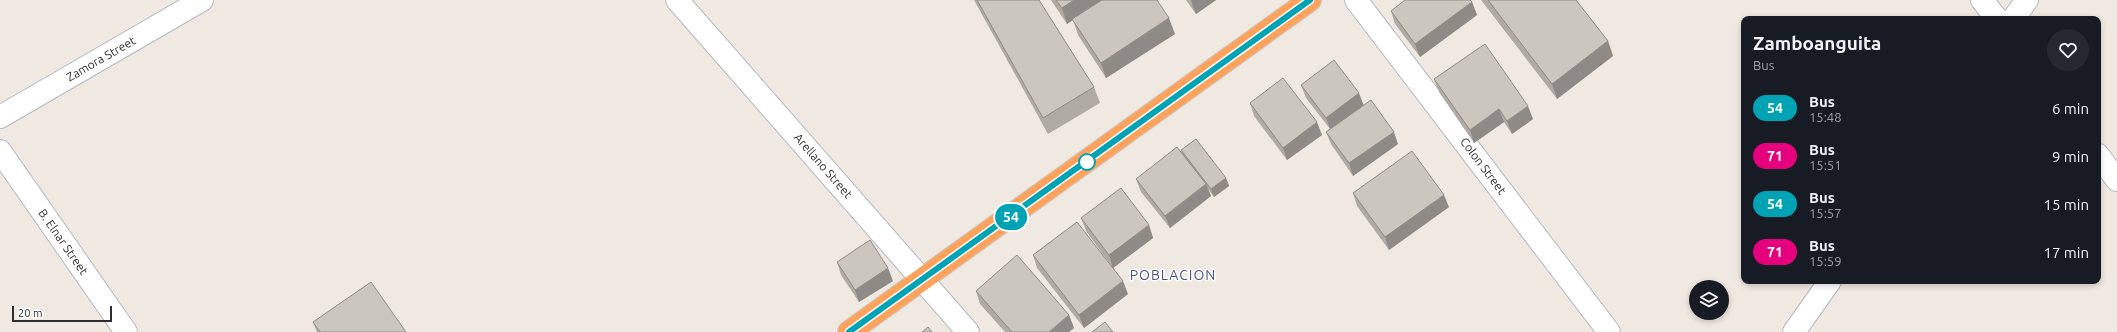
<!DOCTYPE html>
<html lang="en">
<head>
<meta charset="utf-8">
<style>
	:root { --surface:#171b24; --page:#242831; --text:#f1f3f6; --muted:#9ea1a6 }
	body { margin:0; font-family:Ubuntu,sans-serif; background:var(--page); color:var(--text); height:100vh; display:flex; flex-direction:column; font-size:15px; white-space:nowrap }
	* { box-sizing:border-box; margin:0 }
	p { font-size:13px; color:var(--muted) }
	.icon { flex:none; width:22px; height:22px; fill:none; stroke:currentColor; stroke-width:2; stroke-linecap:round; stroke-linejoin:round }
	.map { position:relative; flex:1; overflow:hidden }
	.panel { position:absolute; left:1741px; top:16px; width:360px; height:268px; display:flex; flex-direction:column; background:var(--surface); border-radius:8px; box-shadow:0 2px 6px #0003 }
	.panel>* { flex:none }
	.badge { padding:0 8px; border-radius:13px; font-size:14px; line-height:26px }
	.tools { position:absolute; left:1689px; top:280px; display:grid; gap:8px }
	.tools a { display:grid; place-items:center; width:40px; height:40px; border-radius:50%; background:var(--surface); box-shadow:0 2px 6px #0003; font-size:20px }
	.scale { position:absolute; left:12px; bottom:10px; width:100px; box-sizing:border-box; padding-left:4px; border:2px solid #2e2e2e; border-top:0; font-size:11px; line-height:14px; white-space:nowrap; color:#2e2e2e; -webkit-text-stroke:3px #fff; paint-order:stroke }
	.map>.badge { position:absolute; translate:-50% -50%; box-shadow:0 0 0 2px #fff }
	.round { display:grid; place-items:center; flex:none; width:42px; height:42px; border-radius:21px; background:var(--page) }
	.head { display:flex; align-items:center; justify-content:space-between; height:68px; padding:0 12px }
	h1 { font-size:19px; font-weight:700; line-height:30px }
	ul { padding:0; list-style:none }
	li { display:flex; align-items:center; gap:12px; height:48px; padding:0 12px }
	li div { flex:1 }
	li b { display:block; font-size:15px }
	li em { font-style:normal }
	li .badge { min-width:44px; font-weight:700; text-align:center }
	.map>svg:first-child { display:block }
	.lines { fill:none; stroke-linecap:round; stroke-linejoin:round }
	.minor-casing { stroke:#b4b7c1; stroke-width:24 }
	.highway-casing { stroke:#c9c9c9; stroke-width:24 }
	.minor { stroke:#fff; stroke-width:22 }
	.highway { stroke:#ffa35c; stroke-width:22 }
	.wall { fill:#afaba4 }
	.shaded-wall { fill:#8e8b86 }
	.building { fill:#cbc7bf; stroke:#8e8b86 }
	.line-casing { stroke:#fff; stroke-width:9 }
	.line { stroke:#00a3b4; stroke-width:6 }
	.stop-dot { fill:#fff; stroke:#00a3b4; stroke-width:2 }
	.labels { text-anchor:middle; stroke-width:3; stroke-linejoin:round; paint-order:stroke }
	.street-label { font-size:12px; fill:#2e2e2e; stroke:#fff }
	.quarter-label { font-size:14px; letter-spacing:1px; fill:#4d5680; stroke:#fff }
</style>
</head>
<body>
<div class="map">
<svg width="2117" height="332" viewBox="0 0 2117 332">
	<rect width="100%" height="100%" fill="#efe9e1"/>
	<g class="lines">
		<g class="minor-casing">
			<path id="minor" d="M677,0l291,332
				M1356,0l253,332
				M1982,0l15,19
				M2013,19l14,-19
				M0,117l202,-117
				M0,151l126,181
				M2098,155l19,25
				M1794,332l36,-51"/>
		</g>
		<g class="highway-casing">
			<path id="highway" d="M849,332l461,-332"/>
		</g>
		<use href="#minor" class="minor"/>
		<use href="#highway" class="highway"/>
	</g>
	<path class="wall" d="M974,0h65l55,87 6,16 -52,31z
		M1051,0h51l-13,9 86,25 -69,44 -28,-43 -5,-15 -6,4z
		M1186,0h30l-20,14z
		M1481,0h95l32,41 5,15 -56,43z
		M1472,2l5,13 -57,42 -25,-33 -4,-13z
		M1434,79l99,40 -21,15 -8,-12 -30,21 -35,-51z
		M1301,85l63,20 34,39 -45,32 -22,-32 -5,-12 4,-3 -24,-31z
		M1250,103l72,32 -35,25 -33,-44z
		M1181,150l45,28 3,8 -15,11 -6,-8 3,7 -41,32 -29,-36 -5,-13 47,-24z
		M1353,193l96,14 -60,43 -32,-44z
		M1081,218l68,7 4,13 -40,30 -27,-37z
		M1033,255l95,39 -44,34 -47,-60z
		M837,262l56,19 -34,21 -18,-27z
		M976,291l93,24 5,13 -5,4h-64l-25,-28z
		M313,322l93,10h-89z"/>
	<path class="shaded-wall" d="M1074,0h28l-35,24 -5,-16z
		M1191,0h25l-20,14z
		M1472,2l5,13 -57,42 -5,-13z
		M1169,18l6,16 -69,44 -5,-15z
		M1608,41l5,15 -56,43 -5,-15z
		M1359,93l5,13 -33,25 -5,-13z
		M1528,106l5,13 -21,15 -5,-13z
		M1499,109l5,13 -30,21 -4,-13z
		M1317,122l5,13 -35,25 -4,-12z
		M1394,132l4,12 -45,32 -4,-13z
		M1226,178l3,8 -15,11 -3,-8z
		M1206,184l5,12 -41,32 -5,-12z
		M1444,195l5,12 -60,43 -4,-13z
		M1149,225l4,13 -40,30 -4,-13z
		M888,268l5,13 -34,21 -4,-12z
		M1123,281l5,13 -44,34 -5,-13z
		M1069,315l5,13 -5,4h-20z"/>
	<path class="building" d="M977,0h62l55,87 -51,31z
		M1056,0h18l-12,8z
		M1102,0h55l12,18 -68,45 -29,-44z
		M1405,0h65l2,2 -57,42 -24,-33z
		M1488,0h88l32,41 -56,43z
		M1485,44l43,62 -21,15 -8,-12 -29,21 -36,-51z
		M1334,60l25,33 -33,25 -25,-33z
		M1283,78l34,44 -34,26 -33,-45z
		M1371,100l23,32 -45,31 -23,-31z
		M1196,139l30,39 -15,11 -30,-39z
		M1177,147l29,37 -41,32 -29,-37z
		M1412,151l32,44 -59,42 -32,-44z
		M1121,188l28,37 -40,30 -28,-37z
		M1077,222l46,59 -44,34 -46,-60z
		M870,240l18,28 -33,22 -18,-28z
		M1017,255l52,60 -20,17h-37l-36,-41z
		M371,282l35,50h-86l-7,-10z
		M1105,322l8,10h-21z
		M928,327l4,5h-10z"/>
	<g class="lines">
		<g class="line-casing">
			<path id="line" d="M849,332l461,-332"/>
		</g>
		<use href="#line" class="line"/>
	</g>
	<circle class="stop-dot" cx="1087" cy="162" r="8"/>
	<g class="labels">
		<g class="street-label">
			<text transform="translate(101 59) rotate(-30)" y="4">Zamora Street</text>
			<text transform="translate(823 166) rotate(49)" y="4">Arellano Street</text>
			<text transform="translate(1483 166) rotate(53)" y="4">Colon Street</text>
			<text transform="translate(63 242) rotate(55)" y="4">B. Elnar Street</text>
		</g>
		<g class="quarter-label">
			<text x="1173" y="280">POBLACION</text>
		</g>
	</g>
</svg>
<div class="tools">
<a><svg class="icon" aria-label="layers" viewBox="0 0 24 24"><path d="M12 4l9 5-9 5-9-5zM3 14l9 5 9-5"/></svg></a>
</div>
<div class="scale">20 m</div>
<b class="badge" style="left:1011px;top:217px;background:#00a3b4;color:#fff">54</b>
<section class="panel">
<div class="head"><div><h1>Zamboanguita</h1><p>Bus</p></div><a class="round"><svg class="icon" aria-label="heart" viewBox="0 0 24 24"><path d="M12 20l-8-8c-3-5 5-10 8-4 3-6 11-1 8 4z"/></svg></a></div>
<ul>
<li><span class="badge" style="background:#00a3b4;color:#fff">54</span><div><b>Bus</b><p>15:48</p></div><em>6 min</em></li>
<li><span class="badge" style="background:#e6007e;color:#fff">71</span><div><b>Bus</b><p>15:51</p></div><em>9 min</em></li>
<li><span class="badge" style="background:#00a3b4;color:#fff">54</span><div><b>Bus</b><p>15:57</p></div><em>15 min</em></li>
<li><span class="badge" style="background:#e6007e;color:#fff">71</span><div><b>Bus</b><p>15:59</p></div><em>17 min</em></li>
</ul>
</section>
</div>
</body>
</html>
